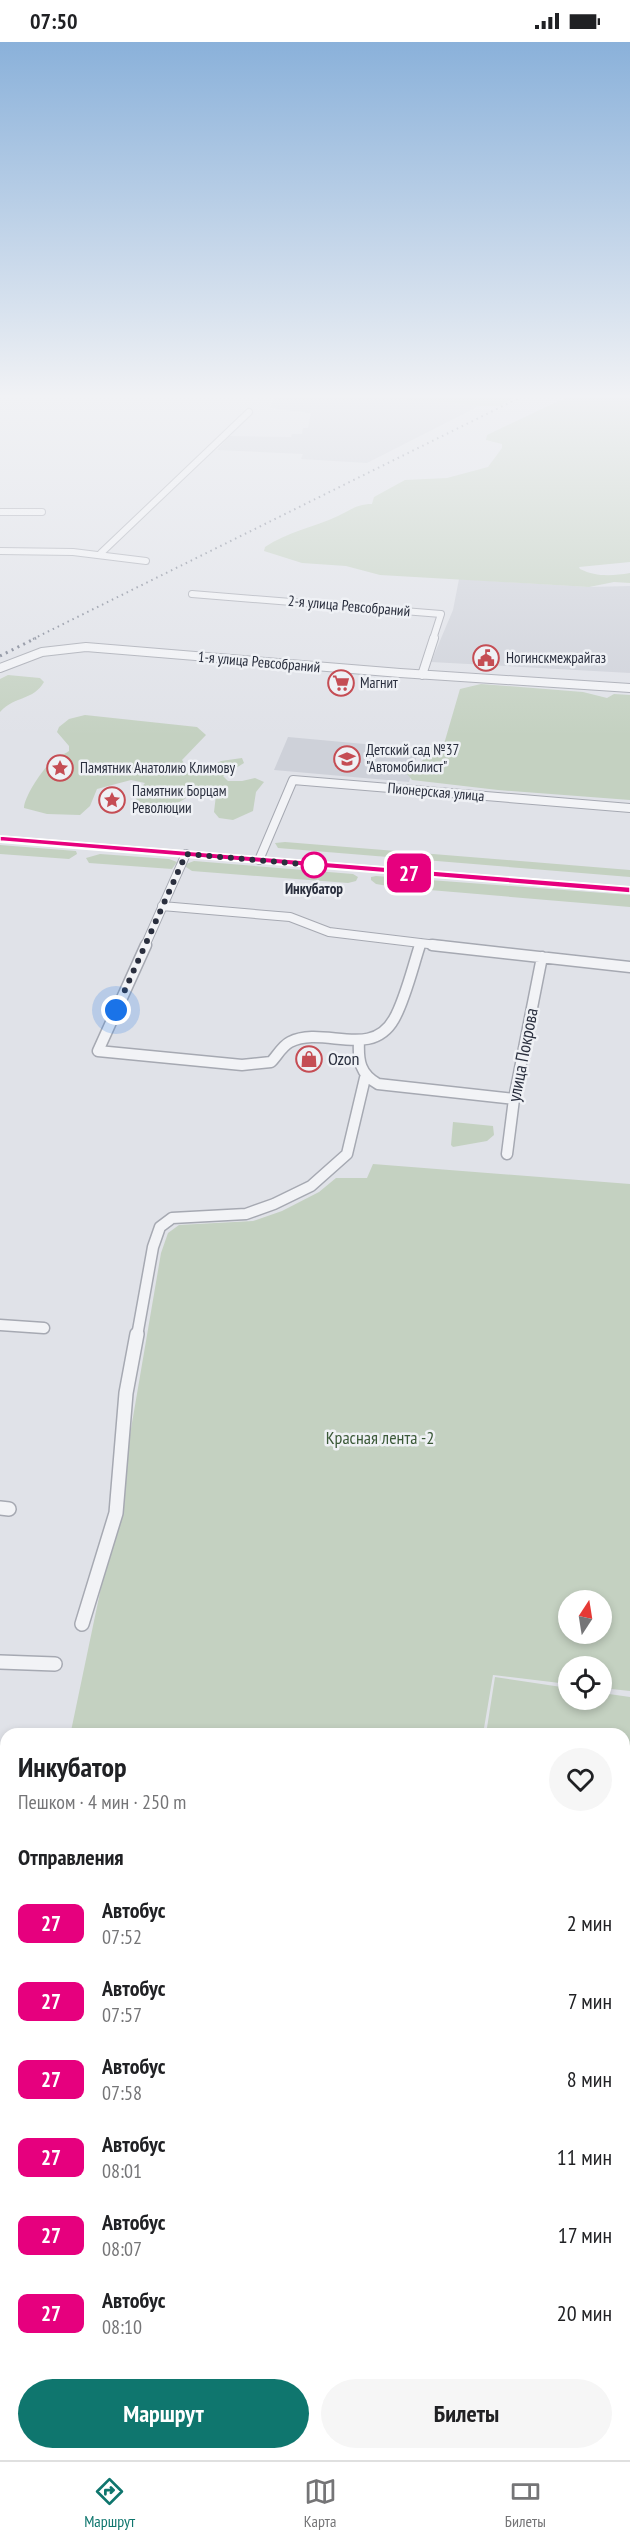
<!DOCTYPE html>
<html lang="ru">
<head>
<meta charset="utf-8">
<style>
	:root { --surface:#fff; --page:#f6f6f6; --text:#202124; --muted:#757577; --line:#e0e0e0; --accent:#0f766e }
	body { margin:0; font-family:"PT Sans Narrow",sans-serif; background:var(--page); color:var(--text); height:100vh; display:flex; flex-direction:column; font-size:22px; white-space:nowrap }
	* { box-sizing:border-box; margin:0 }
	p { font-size:20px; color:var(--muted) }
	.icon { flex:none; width:33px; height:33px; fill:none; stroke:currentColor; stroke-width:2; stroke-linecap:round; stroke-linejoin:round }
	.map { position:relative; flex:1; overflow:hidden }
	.sheet { position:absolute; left:0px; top:1686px; width:630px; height:732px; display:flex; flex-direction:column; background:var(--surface); border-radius:18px 18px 0 0; box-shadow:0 3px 9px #0003 }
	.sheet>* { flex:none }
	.badge { padding:0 12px; border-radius:9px; font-size:21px; line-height:39px }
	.needle { width:39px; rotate:12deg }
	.tools { position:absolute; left:558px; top:1548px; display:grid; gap:12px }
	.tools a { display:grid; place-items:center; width:54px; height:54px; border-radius:50%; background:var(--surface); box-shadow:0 3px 9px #0003; font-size:30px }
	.you { position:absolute; width:30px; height:30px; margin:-15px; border:4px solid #fff; border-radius:50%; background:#1a73e8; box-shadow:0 0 0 9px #1a73e833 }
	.map>.badge { position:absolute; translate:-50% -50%; box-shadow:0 0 0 3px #fff }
	h2 { padding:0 18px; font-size:22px; line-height:54px }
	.round { display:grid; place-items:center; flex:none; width:63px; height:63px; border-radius:32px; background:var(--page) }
	.head { display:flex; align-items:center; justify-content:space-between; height:102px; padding:0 18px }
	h1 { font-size:28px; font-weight:600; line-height:45px }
	.primary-button { display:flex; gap:12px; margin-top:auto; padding:12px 18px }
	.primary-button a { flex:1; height:69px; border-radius:36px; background:var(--accent); color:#fff; font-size:24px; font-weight:600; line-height:69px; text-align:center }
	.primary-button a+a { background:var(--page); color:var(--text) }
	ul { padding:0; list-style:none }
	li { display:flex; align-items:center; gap:18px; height:78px; padding:0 18px }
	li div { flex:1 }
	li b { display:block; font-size:22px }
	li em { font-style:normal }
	li .badge { min-width:66px; font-weight:700; text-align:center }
	.status { display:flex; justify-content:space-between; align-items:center; height:42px; padding:0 30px; background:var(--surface); direction:ltr }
	.status svg { height:16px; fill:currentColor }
	.tab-bar { display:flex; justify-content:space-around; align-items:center; height:84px; border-top:2px solid var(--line); background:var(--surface); font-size:16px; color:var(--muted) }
	.tab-bar a { display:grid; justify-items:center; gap:3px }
	.tab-bar .active { color:var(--accent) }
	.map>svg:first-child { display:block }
	.built { fill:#ced1d9 }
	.green { fill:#c4d1c1; fill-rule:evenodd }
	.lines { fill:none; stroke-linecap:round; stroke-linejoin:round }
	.street-far4-casing { stroke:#a6a9b2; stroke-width:8 }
	.street-far3-casing { stroke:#a6a9b2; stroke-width:10 }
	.street-far2-casing { stroke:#a6a9b2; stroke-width:13 }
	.street-far1-casing { stroke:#a6a9b2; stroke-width:16 }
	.street-casing { stroke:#a6a9b2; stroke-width:19 }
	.street-far4 { stroke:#f2f3f6; stroke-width:6 }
	.street-far3 { stroke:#f2f3f6; stroke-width:8 }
	.street-far2 { stroke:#f2f3f6; stroke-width:10 }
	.street-far1 { stroke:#f2f3f6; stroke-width:13 }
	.street { stroke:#f2f3f6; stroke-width:16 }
	.secondary { fill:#fff; fill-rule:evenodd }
	.rail-far1 { stroke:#7a8090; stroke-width:2; stroke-dasharray:1.5 4; stroke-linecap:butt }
	.rail { stroke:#7a8090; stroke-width:3; stroke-dasharray:2 4.5; stroke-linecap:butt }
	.line { fill:#e6007e; stroke:#fff; stroke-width:1.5 }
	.walk { stroke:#2a2f3e; stroke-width:6; stroke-dasharray:0 10.8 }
	.stop-dot { fill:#fff; stroke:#e6007e; stroke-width:3 }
	.labels { text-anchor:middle; stroke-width:5; stroke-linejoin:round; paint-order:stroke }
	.far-street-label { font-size:15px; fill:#2a2f3e; stroke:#eff1f5 }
	.far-poi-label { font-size:15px; fill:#2a2f3e; stroke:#eff1f5; text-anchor:start }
	.far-stop-label { font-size:15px; font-weight:bold; fill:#2a2f3e; stroke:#eff1f5 }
	.street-label { font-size:18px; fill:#2a2f3e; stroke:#eff1f5 }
	.poi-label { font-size:18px; fill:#2a2f3e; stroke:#eff1f5; text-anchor:start }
	.park-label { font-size:18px; fill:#3b5938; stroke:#eff1f5 }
</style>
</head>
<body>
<div class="status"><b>07:50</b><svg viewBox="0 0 49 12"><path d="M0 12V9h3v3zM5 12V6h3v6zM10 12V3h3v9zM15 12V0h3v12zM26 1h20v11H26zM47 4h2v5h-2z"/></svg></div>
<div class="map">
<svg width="630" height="2418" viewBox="0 0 630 2418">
	<rect width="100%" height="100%" fill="#e0e2e8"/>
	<path class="built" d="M274,355h80l92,5 33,4 -112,57 -66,-4 2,-5 -86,-4 12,-14 62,1 1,-3h10l1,-6h5l3,-15 -41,-5z
		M459,537l130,8 41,-1v87l-199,-11 22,-52z
		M288,695l131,12 -10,33 -135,-12z"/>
	<path class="green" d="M354,355h162l-17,9h-20l-33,-4z
		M567,355h63v165l-51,5 1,2c16,8 32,7 50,4v10l-16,-1 -25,5 -209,-12 -34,-9 -44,-3 -38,-12 1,-4c22,-15 49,-20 73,-31 13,-6 19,-12 34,-12l2,-7 31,-17 42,-2 41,-11 14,-19v-4l-16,-4 1,-5z
		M8,633l32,3 4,4c-11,19 -28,13 -44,30v-33z
		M481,642l102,8 24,6 7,-4 16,1v105l-132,-10 -86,-10 -5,-6 16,-14 -1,-4 9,-9 13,-3 16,-55z
		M85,673l112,12 9,8 -24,25 6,9 20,-1 13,-7 21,-3 2,5 -21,13 5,5h14l13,-3 9,4 -8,10 -3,19 -20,9 -14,-2 -5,-6 2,-17c-24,-7 -26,4 -46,11 -9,3 -25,-2 -34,-3l1,-10 8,-10 -14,-3 -34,9 -7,17 -10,9 -33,-1 -23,-6c0,-12 22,-44 32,-51 5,-2 9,-3 13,-6v-5l-12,-14 2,-5 10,-8z
		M285,800l345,28v7l-352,-29 -3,-5z
		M0,803l76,6 1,3 -8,5 -69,-5z
		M100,812l69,5 8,3 -5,7 -83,-6 -3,-5z
		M194,819l159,13 5,3 -2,4 -8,2 -156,-12 -6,-4v-3z
		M376,834l254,19v12l-236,-20 -18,-3 -5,-4v-3z
		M453,1080l40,4 1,9 -7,6 -34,6 -2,-2z
		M373,1122l257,20v507l-28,-3v-22h-34v18l-75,-9 -10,59h-385l-27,-3 46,-220 44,-258 7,-20 11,-8 74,-4 29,-10 37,-19 17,-14h31zM568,1558h34v34h-34z
		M495,1635l73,11v12h34v-7l28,4v763h-320v-6h314v-720h-138z"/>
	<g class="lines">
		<g class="street-far4-casing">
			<path id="street-far4" d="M0,470h42
				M0,509l73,1 73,9
				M101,511l148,-141
				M192,552l249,20 -8,25"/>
		</g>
		<g class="street-far3-casing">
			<path id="street-far3" d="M0,626l42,-16 44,-5 314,26 230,15
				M422,633l12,-37
				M259,818l34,-80 337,28
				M162,864l128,11 39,15 116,14
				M145,904l41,-92
				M420,904l1,-3"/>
		</g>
		<g class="street-far2-casing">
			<path id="street-far2" d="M146,903l-48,106 144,14 29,-3c6,-6 11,-16 19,-20 33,-17 81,18 104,-23 11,-19 19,-53 26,-74
				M432,903l198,22
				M359,999c-1,20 1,33 19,43l136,15
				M507,1112l7,-55 28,-142
				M0,1283l44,3
				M137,1294l16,-89 7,-20 12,-9 74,-4 28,-10 37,-18 36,-32 18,-76"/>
		</g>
		<g class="street-far1-casing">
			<path id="street-far1" d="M0,1466l9,1
				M82,1582l34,-111 10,-120 11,-59
				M0,1620l55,2"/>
		</g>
		<g class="street-casing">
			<path id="street" d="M0,1857h6
				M0,2086l6,-1
				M0,2375l6,-1"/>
		</g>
		<use href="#street-far4" class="street-far4"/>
		<use href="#street-far3" class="street-far3"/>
		<use href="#street-far2" class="street-far2"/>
		<use href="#street-far1" class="street-far1"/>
		<use href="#street" class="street"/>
		<path class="secondary" d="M0,793l630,51v8l-630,-51z"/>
		<path class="rail-far1" d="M33,597l488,-242"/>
		<path class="rail" d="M0,614l36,-18"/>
	</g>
	<linearGradient id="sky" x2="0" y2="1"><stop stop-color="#8ab1da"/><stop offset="0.51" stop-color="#f1f2f5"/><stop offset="1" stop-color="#f1f2f5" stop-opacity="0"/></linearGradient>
	<rect width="630" height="694" fill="url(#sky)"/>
	<path class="line" d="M0,794l630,51v6l-630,-52z"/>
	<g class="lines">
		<path class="walk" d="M116,968l70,-156 128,11"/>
	</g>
	<defs>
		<g id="civic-ring" transform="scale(1.35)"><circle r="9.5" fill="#eff1f5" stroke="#c54d54" stroke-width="1.5"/><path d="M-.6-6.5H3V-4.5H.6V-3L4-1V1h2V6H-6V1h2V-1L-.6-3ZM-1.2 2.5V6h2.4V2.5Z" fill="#c54d54"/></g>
		<g id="supermarket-ring" transform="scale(1.35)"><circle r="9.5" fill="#eff1f5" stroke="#c54d54" stroke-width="1.5"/><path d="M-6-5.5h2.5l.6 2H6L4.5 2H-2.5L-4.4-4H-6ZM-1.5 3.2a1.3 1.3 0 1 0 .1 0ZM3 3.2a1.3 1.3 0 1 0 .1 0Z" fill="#c54d54"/></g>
		<g id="school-ring" transform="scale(1.35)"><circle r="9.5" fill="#eff1f5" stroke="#c54d54" stroke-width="1.5"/><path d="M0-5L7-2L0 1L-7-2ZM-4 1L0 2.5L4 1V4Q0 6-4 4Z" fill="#c54d54"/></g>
		<g id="sight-ring" transform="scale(1.35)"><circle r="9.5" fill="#eff1f5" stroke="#c54d54" stroke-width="1.5"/><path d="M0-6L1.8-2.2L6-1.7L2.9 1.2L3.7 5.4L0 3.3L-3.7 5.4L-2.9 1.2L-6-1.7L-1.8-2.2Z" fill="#c54d54"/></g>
		<g id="shop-ring" transform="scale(1.35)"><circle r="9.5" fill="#eff1f5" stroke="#c54d54" stroke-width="1.5"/><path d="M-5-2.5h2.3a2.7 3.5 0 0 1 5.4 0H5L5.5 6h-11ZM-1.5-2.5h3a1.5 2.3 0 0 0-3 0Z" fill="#c54d54"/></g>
	</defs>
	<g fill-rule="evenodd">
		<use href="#civic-ring" x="486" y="616"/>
		<use href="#supermarket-ring" x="341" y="641"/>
		<use href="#school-ring" x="347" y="717"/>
		<use href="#sight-ring" x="60" y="726"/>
		<use href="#sight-ring" x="112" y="758"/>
		<use href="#shop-ring" x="309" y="1017"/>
	</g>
	<circle class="stop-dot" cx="314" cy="823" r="12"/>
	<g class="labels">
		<g class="far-street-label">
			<text transform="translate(349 564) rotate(5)" y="5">2-я улица Ревсобраний</text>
			<text transform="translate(259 620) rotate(5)" y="5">1-я улица Ревсобраний</text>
			<text transform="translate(436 750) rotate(5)" y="5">Пионерская улица</text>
		</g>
		<g class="far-poi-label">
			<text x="506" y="621">Ногинскмежрайгаз</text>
			<text x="360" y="646">Магнит</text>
			<text x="366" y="713">Детский сад №37<tspan x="366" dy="17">"Автомобилист"</tspan></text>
			<text x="80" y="731">Памятник Анатолию Климову</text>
			<text x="132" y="754">Памятник Борцам<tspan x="132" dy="17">Революции</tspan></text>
		</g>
		<g class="far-stop-label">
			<text x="314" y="852">Инкубатор</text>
		</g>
		<g class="street-label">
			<text transform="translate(523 1013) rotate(-79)" y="6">улица Покрова</text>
		</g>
		<g class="poi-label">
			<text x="328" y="1023">Ozon</text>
		</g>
		<g class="park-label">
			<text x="380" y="1402">Красная лента -2</text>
		</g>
	</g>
</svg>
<div class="tools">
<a><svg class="needle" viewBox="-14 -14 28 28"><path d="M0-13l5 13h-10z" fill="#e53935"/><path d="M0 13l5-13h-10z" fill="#757577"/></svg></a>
<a><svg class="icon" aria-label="locate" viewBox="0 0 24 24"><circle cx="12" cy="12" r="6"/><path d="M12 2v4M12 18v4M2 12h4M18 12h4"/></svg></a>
</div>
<div class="you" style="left:116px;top:968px"></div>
<b class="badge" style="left:409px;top:831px;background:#e6007e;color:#fff">27</b>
<section class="sheet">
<div class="head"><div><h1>Инкубатор</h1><p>Пешком · 4 мин · 250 m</p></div><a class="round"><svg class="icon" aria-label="heart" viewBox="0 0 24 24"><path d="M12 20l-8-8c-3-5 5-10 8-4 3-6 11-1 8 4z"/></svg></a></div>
<h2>Отправления</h2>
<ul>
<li><span class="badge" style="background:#e6007e;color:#fff">27</span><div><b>Автобус</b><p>07:52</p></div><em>2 мин</em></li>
<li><span class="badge" style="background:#e6007e;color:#fff">27</span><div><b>Автобус</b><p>07:57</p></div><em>7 мин</em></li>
<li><span class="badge" style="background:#e6007e;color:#fff">27</span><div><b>Автобус</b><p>07:58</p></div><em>8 мин</em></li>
<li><span class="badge" style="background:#e6007e;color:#fff">27</span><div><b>Автобус</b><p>08:01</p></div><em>11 мин</em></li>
<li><span class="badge" style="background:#e6007e;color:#fff">27</span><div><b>Автобус</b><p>08:07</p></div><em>17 мин</em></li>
<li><span class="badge" style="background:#e6007e;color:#fff">27</span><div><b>Автобус</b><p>08:10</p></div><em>20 мин</em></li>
</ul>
<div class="primary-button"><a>Маршрут</a><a>Билеты</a></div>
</section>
</div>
<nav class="tab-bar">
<a class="active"><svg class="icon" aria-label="directions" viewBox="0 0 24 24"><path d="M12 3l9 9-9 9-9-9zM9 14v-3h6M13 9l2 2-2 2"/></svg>Маршрут</a>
<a><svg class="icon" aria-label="map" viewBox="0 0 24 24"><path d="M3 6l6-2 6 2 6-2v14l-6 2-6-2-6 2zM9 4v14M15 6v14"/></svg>Карта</a>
<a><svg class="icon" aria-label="tickets" viewBox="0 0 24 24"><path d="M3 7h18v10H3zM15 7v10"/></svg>Билеты</a>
</nav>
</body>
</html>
